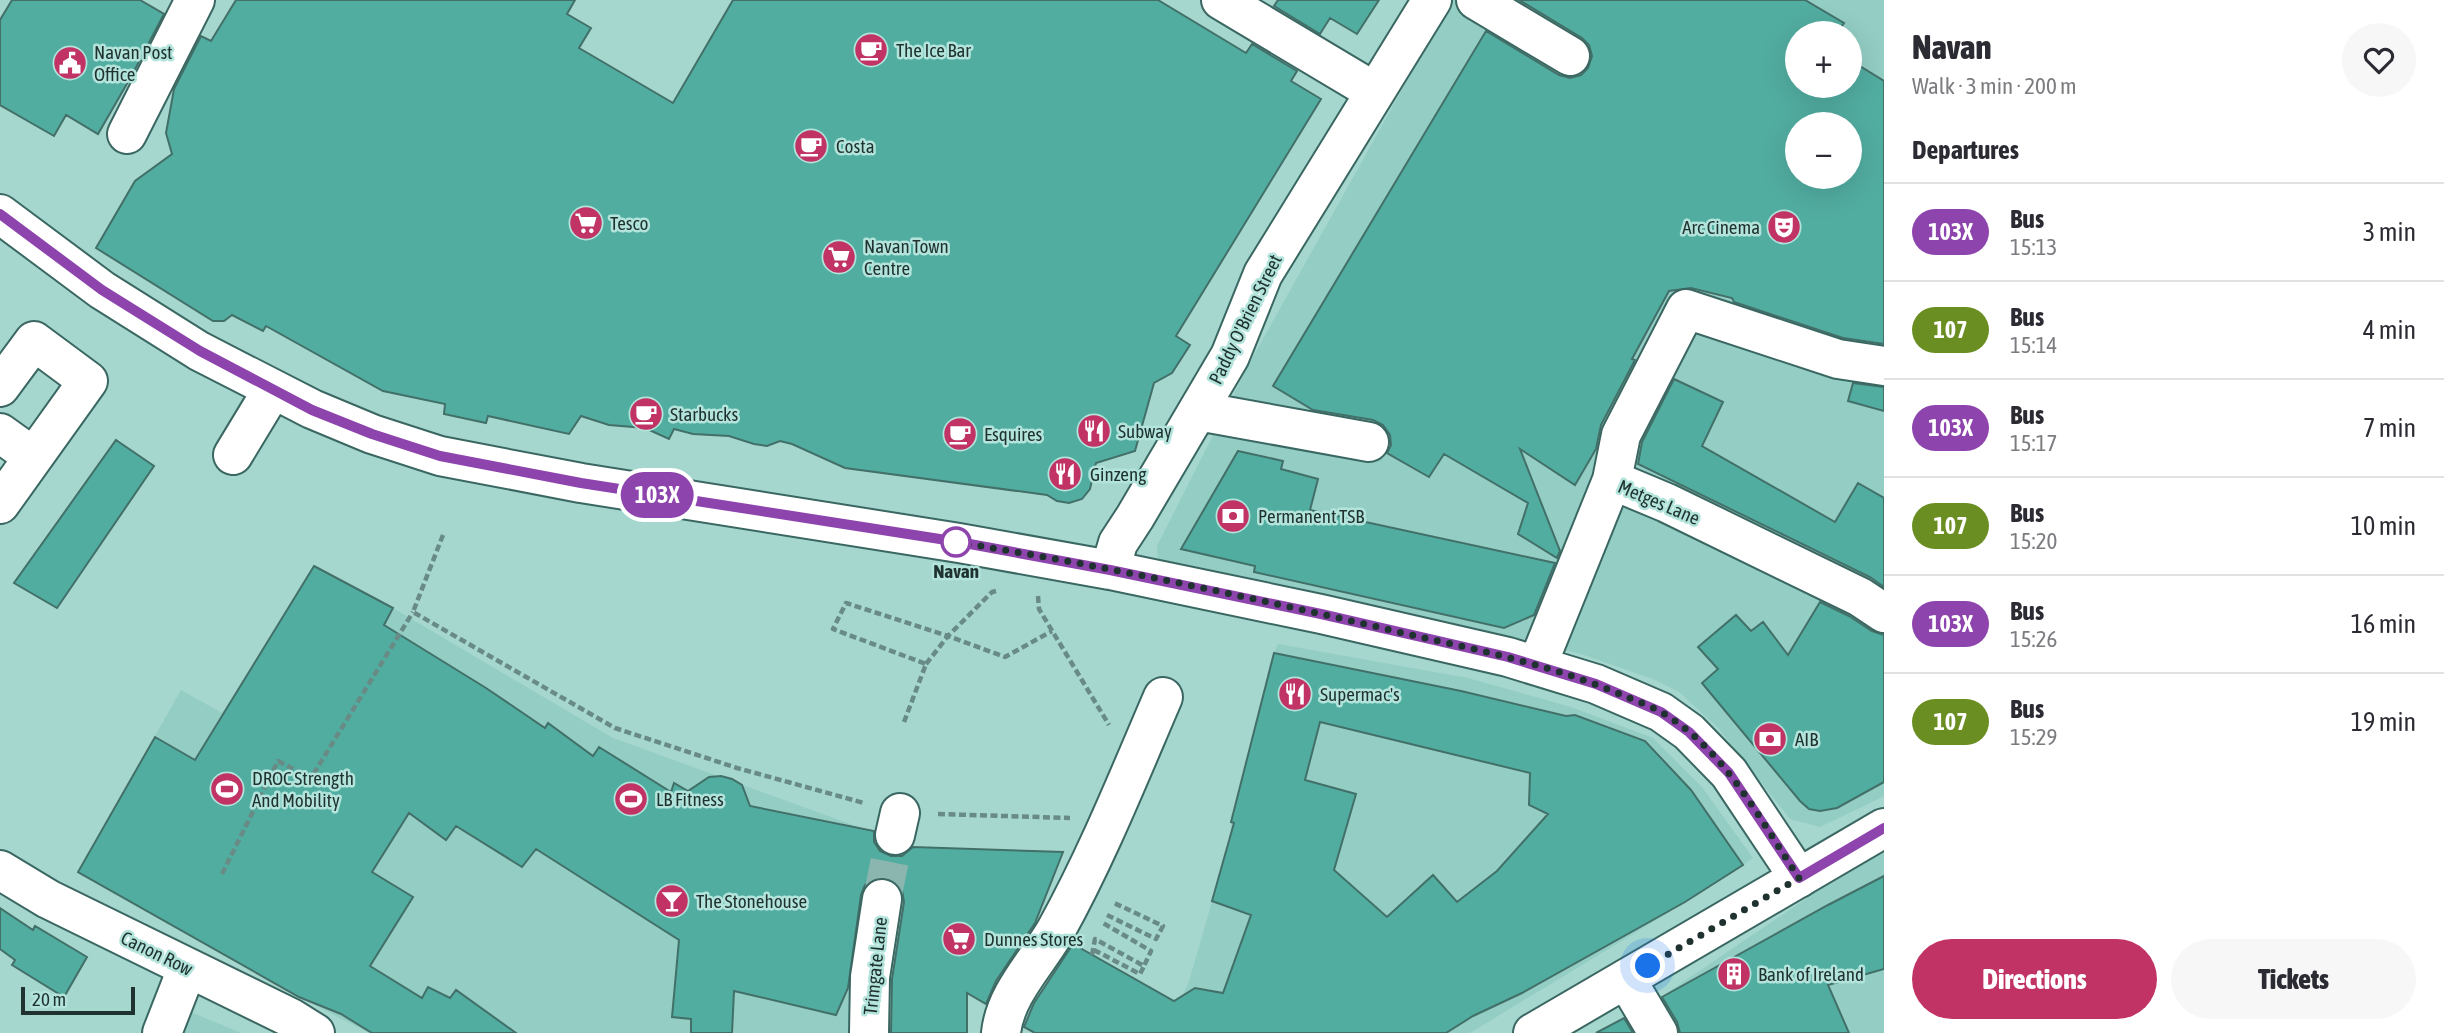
<!DOCTYPE html>
<html lang="en">
<head>
<meta charset="utf-8">
<style>
	:root { --surface:#fff; --page:#f7f7f7; --text:#2b2b33; --muted:#7c7c81; --line:#e1e1e2; --accent:#c03364 }
	body { margin:0; font-family:"Asap Condensed",sans-serif; background:var(--page); color:var(--text); height:100vh; display:flex; flex-direction:column; font-size:26px; white-space:nowrap }
	* { box-sizing:border-box; margin:0 }
	p { font-size:23px; color:var(--muted) }
	.icon { flex:none; width:38px; height:38px; fill:none; stroke:currentColor; stroke-width:2; stroke-linecap:round; stroke-linejoin:round }
	.map { position:relative; flex:1; overflow:hidden }
	.drawer { display:flex; flex-direction:column; background:var(--surface); width:560px }
	.drawer>* { flex:none }
	.badge { padding:0 14px; border-radius:23px; font-size:24px; line-height:46px }
	.controls { position:absolute; left:1785px; top:21px; display:grid; gap:14px }
	.controls a { display:grid; place-items:center; width:77px; height:77px; border-radius:50%; background:var(--surface); box-shadow:0 7px 28px #0002; font-size:35px }
	.scale { position:absolute; left:21px; bottom:18px; width:114px; box-sizing:border-box; padding-left:7px; border:4px solid #1f3230; border-top:0; font-size:19px; line-height:24px; white-space:nowrap; color:#1f3230; -webkit-text-stroke:5px #b3e4dc; paint-order:stroke }
	.you { position:absolute; width:35px; height:35px; margin:-18px; border:5px solid #fff; border-radius:50%; background:#1a73e8; box-shadow:0 0 0 10px #1a73e833 }
	.map>.badge { position:absolute; translate:-50% -50%; box-shadow:0 0 0 4px #fff }
	h2 { padding:0 28px; font-size:26px; line-height:63px }
	.round { display:grid; place-items:center; flex:none; width:74px; height:74px; border-radius:37px; background:var(--page) }
	.summary { display:flex; align-items:center; justify-content:space-between; height:119px; padding:0 28px }
	h1 { font-size:33px; font-weight:800; line-height:52px }
	.action { display:flex; gap:14px; margin-top:auto; padding:14px 28px }
	.action a { flex:1; height:80px; border-radius:42px; background:var(--accent); color:#fff; font-size:28px; font-weight:800; line-height:80px; text-align:center }
	.action a+a { background:var(--page); color:var(--text) }
	ul { padding:0; list-style:none }
	li { display:flex; align-items:center; gap:21px; height:98px; padding:0 28px; border-top:2px solid var(--line) }
	li div { flex:1 }
	li b { display:block; font-size:26px }
	li em { font-style:normal }
	li .badge { min-width:77px; font-weight:700; text-align:center }
	main { display:flex; flex:1; min-height:0 }
	.map>svg:first-child { display:block }
	.built { fill:#93cdc4; fill-rule:evenodd }
	.building { fill:#52ada1; stroke:#427069; stroke-width:2; fill-rule:evenodd }
	.lines { fill:none; stroke-linecap:round; stroke-linejoin:round }
	.minor-tunnel { stroke:#8bb6af; stroke-width:38; stroke-dasharray:38 19; stroke-linecap:butt }
	.minor-casing { stroke:#3a6761; stroke-width:42 }
	.major-casing { stroke:#3a6761; stroke-width:42 }
	.path { stroke:#688b86; stroke-width:4.5; stroke-dasharray:7 3.5; stroke-linecap:butt }
	.minor { stroke:#fff; stroke-width:38 }
	.major { stroke:#fff; stroke-width:38 }
	.line-casing { stroke:#fff; stroke-width:16 }
	.line { stroke:#8e44ad; stroke-width:10 }
	.walk { stroke:#1f3230; stroke-width:7; stroke-dasharray:0 12.6 }
	.stop-dot { fill:#fff; stroke:#8e44ad; stroke-width:3.5 }
	.labels { text-anchor:middle; stroke-width:5; stroke-linejoin:round; paint-order:stroke }
	.poi-label { font-size:19px; fill:#1f3230; stroke:#b3e4dc; text-anchor:start }
	.street-label { font-size:19px; fill:#1f3230; stroke:#b3e4dc }
	.stop-label { font-size:19px; font-weight:bold; fill:#1f3230; stroke:#b3e4dc }
</style>
</head>
<body>
<main>
<div class="map">
<svg width="1884" height="1033" viewBox="0 0 1884 1033">
	<rect width="100%" height="100%" fill="#a6d7cf"/>
	<path class="built" d="M1452,0h432v796l-16,8 -48,23 -30,-8 -72,-91 -39,-36 -24,-12 -74,-26 -420,-90 -3,-5 -1,-13 92,-182zM1797,33h53v53h-53zM1797,124h53v53h-53z
		M314,566l79,42 220,130 301,109 -3,68 -16,-1 -4,81h-5l1,38h-518l-70,-36 -221,-125 103,-182 41,23z
		M1278,644l190,34 103,29 82,31 49,49 51,71 -49,33 -234,142h-270l-25,-20 14,-32 42,-145v-14l43,-169z
		M1884,846v187h-216l-13,-32 155,-105 43,-34z
		M179,1007l62,26h-75z"/>
	<path class="building" d="M12,0h128l24,14 -32,61 -34,59 -32,-19 -12,21 -54,-31v-85z
		M236,0h339l-8,14 24,14 -12,20 94,55 60,-103h425l88,53 6,-9 45,27 -6,10 30,18 -145,237 14,9 -18,28 -18,10 -19,68 -39,12 -6,26 -8,10 -13,4 -12,-2 -10,-6 -202,-27 -53,-24 -12,-3 -13,5 -13,-2 -25,-8 -36,-2 -19,-5 -5,10 -24,-11 -36,-3 -28,-9 -12,18 -81,-18 -2,7 -42,-9 1,-10 -62,-13 -117,-65 -3,5 -31,-16 -8,6h-11l-117,-73 39,-67 37,-27 -6,-21 8,-44 27,-53 10,5z
		M1278,0h101l-22,34 -27,-16 -10,16 -46,-28z
		M1519,0h286l39,23 -7,10h-40v53h53v-26l34,21v263l-41,-6 -109,-36 -2,-4 -41,-10 -22,3 -37,68 3,1 -34,65 -5,24 -21,36 -55,-36 40,102 -3,7 -39,-24 10,-31 -84,-49 -15,23 -42,-24 4,-8 -1,-10 -7,-10 -10,-5 -60,-10 -40,-24 213,-355 73,44 11,3 11,-3 7,-7 4,-12 -3,-11 -7,-7zM1797,124h53v53h-53z
		M1674,379l49,23 -21,44 133,76 23,-39 26,15v89l-14,-10 -232,-113 4,-22z
		M1853,383l31,4v24l-36,-10z
		M116,440l38,26 -97,142 -43,-25z
		M1238,451l45,10 -2,8 37,10 -8,31 245,53 -21,52 -30,13 -250,-56 1,-6 -74,-17z
		M314,566l79,42 -9,17 102,63 59,40 3,-5 45,33 6,-9 72,45 3,-9 14,8 21,-14 12,-1 11,3 10,6 8,21 124,25v11l6,9 11,5h11l11,-9 150,5 -28,71 -39,58 -10,23 -19,-11v40h-76l1,-54 12,-77 -2,-12 -7,-8 -10,-5 -10,1 -10,7 -4,10 -13,93 -12,27 -102,-24 -2,42h-41v-14l-19,-2 7,-77 -143,-91 -14,18 -66,-41 -10,14 -37,-27 -37,59 41,25 -43,69 52,32 6,-11 22,11 6,-8 60,43h-144l-31,-19 -42,-17 -221,-125 77,-135 40,23z
		M1820,602l29,14 23,15 12,4v147l-47,26 -17,3 -11,-2 -9,-8 -98,-118 16,-14 -20,-22 38,-32 15,16 12,-9 25,33z
		M1274,653l187,38 105,25 9,-1 70,26 46,49 52,75 -58,37 -163,91 -49,23 -27,17h-411l-11,-6 10,-24 39,-59 101,57 21,-13 28,5 28,-78 -39,-14 22,-78 -3,-1zM1320,722l210,51 -1,32 19,9 -51,57 -40,31 -24,-27 -46,42 -53,-47 22,-76 -51,-14z
		M1884,876v93l-56,16 21,48h-169l-3,-11 -15,-25 166,-92z
		M0,908l33,22 2,-4 52,31 -23,40 -52,-32 3,-5 -15,-11z
		M1624,1018l9,15h-37z"/>
	<g class="lines">
		<path class="minor-tunnel" d="M882,899l13,-64"/>
		<g class="minor-casing">
			<path id="minor" d="M1221,0l154,92
				M1476,0l94,56
				M127,134l68,-134
				M0,214l102,76 97,61 113,58 60,25 68,22 141,27 378,60 151,27 211,44 187,43 88,27 65,28 28,20 40,41 70,105
				M0,387l34,-46 54,40 -88,123
				M1198,411l171,31
				M0,433l32,23
				M233,455l40,-66
				M1612,480l55,23 193,94 24,16
				M1110,570l8,-27 17,-26 95,-161 33,-82 169,-274
				M1537,666l75,-186 9,-45 65,-126 152,50 46,7
				M895,835l5,-22
				M1626,979l32,54
				M162,1033l25,-64
				M869,1033l1,-56 12,-78
				M1001,1033c4,-39 36,-70 55,-103 41,-74 73,-154 107,-233"/>
		</g>
		<g class="major-casing">
			<path id="major" d="M0,870l48,29 243,119 24,15
				M1533,1033l351,-205"/>
		</g>
		<path class="path" d="M443,535l-30,77 202,116 122,40 127,35
			M1038,596l1,13 70,116
			M926,664l22,-28 57,21 47,-26
			M904,722l22,-58 -93,-35 13,-26 102,33 44,-44 4,-1
			M938,814l132,4
			M222,874l56,-113 33,17 102,-166
			M1107,915l49,24 7,-13 -51,-24
			M1094,950l46,24 4,-8
			M1092,955l3,-16 49,27 7,-15 -48,-28"/>
		<use href="#minor" class="minor"/>
		<use href="#major" class="major"/>
	</g>
	<g class="lines">
		<g class="line-casing">
			<path id="line" d="M0,214l102,76 98,61 112,59 60,24 68,22 141,27 378,59 151,28 211,44 187,43 88,27 65,28 28,20 40,41 70,105 85,-50"/>
		</g>
		<use href="#line" class="line"/>
		<path class="walk" d="M956,542c150,24 299,56 447,91 76,17 153,33 224,64 11,5 24,9 34,15 63,36 99,108 138,166l-151,88"/>
	</g>
	<defs>
		<g id="cafe-disc" transform="scale(1.75)"><circle r="9.5" fill="#c03364" stroke="#b3e4dc"/><path d="M-5.5-4.5H6V0H3Q3 3.5 0 3.5H-2.5Q-5.5 3.5-5.5 0ZM3-3.2v2h1.7v-2ZM-6 4.5H4V6H-6Z" fill="#fff"/></g>
		<g id="civic-disc" transform="scale(1.75)"><circle r="9.5" fill="#c03364" stroke="#b3e4dc"/><path d="M-.6-6.5H3V-4.5H.6V-3L4-1V1h2V6H-6V1h2V-1L-.6-3ZM-1.2 2.5V6h2.4V2.5Z" fill="#fff"/></g>
		<g id="supermarket-disc" transform="scale(1.75)"><circle r="9.5" fill="#c03364" stroke="#b3e4dc"/><path d="M-6-5.5h2.5l.6 2H6L4.5 2H-2.5L-4.4-4H-6ZM-1.5 3.2a1.3 1.3 0 1 0 .1 0ZM3 3.2a1.3 1.3 0 1 0 .1 0Z" fill="#fff"/></g>
		<g id="theatre-disc" transform="scale(1.75)"><circle r="9.5" fill="#c03364" stroke="#b3e4dc"/><path d="M-5-5.5Q0-4 5-5.5V0Q5 5 0 6Q-5 5-5 0ZM-3.3-2.5H-1v1.5H-3.3ZM1-2.5H3.3v1.5H1ZM-2.8 1Q0 5.5 2.8 1Z" fill="#fff"/></g>
		<g id="restaurant-disc" transform="scale(1.75)"><circle r="9.5" fill="#c03364" stroke="#b3e4dc"/><path d="M-5-6h1v4h1v-4h1v4h1v-4h1v5L-1.5 .5V6h-2V.5L-5-1ZM5-6V6H3V1.5H1.5Q1.5-4 5-6Z" fill="#fff"/></g>
		<g id="bank-disc" transform="scale(1.75)"><circle r="9.5" fill="#c03364" stroke="#b3e4dc"/><path d="M-6-4H6V4H-6ZM0-2.3a2.3 2.3 0 1 0 0 4.6a2.3 2.3 0 1 0 0-4.6Z" fill="#fff"/></g>
		<g id="stadium-disc" transform="scale(1.75)"><circle r="9.5" fill="#c03364" stroke="#b3e4dc"/><path d="M0-5a6.5 5 0 1 0 0 10a6.5 5 0 1 0 0-10ZM-3.5-1.8h7v3.6h-7Z" fill="#fff"/></g>
		<g id="bar-disc" transform="scale(1.75)"><circle r="9.5" fill="#c03364" stroke="#b3e4dc"/><path d="M-6-5H6L.8 .8V4.5H3.5V6h-7V4.5H-.8V.8Z" fill="#fff"/></g>
		<g id="building-disc" transform="scale(1.75)"><circle r="9.5" fill="#c03364" stroke="#b3e4dc"/><path d="M-4-6H4V6H1V3H-1V6H-4ZM-2.5-4.3h1.7v1.8h-1.7ZM.8-4.3h1.7v1.8H.8ZM-2.5-1h1.7V.8h-1.7ZM.8-1h1.7V.8H.8Z" fill="#fff"/></g>
	</defs>
	<g fill-rule="evenodd">
		<use href="#cafe-disc" x="871" y="50"/>
		<use href="#civic-disc" x="70" y="63"/>
		<use href="#cafe-disc" x="811" y="146"/>
		<use href="#supermarket-disc" x="586" y="223"/>
		<use href="#theatre-disc" x="1784" y="227"/>
		<use href="#supermarket-disc" x="839" y="257"/>
		<use href="#cafe-disc" x="646" y="414"/>
		<use href="#restaurant-disc" x="1094" y="431"/>
		<use href="#cafe-disc" x="960" y="434"/>
		<use href="#restaurant-disc" x="1065" y="474"/>
		<use href="#bank-disc" x="1233" y="516"/>
		<use href="#restaurant-disc" x="1295" y="694"/>
		<use href="#bank-disc" x="1770" y="739"/>
		<use href="#stadium-disc" x="227" y="789"/>
		<use href="#stadium-disc" x="631" y="799"/>
		<use href="#bar-disc" x="672" y="901"/>
		<use href="#supermarket-disc" x="959" y="939"/>
		<use href="#building-disc" x="1734" y="974"/>
	</g>
	<circle class="stop-dot" cx="956" cy="542" r="14"/>
	<g class="labels">
		<g class="poi-label">
			<text x="896" y="57">The Ice Bar</text>
			<text x="94" y="59">Navan Post<tspan x="94" dy="22">Office</tspan></text>
			<text x="836" y="153">Costa</text>
			<text x="610" y="230">Tesco</text>
			<text x="1760" y="234" text-anchor="end">Arc Cinema</text>
			<text x="864" y="253">Navan Town<tspan x="864" dy="22">Centre</tspan></text>
			<text x="670" y="421">Starbucks</text>
			<text x="1118" y="438">Subway</text>
			<text x="984" y="441">Esquires</text>
			<text x="1090" y="481">Ginzeng</text>
			<text x="1258" y="523">Permanent TSB</text>
			<text x="1320" y="701">Supermac's</text>
			<text x="1795" y="746">AIB</text>
			<text x="252" y="785">DROC Strength<tspan x="252" dy="22">And Mobility</tspan></text>
			<text x="656" y="806">LB Fitness</text>
			<text x="696" y="908">The Stonehouse</text>
			<text x="984" y="946">Dunnes Stores</text>
			<text x="1758" y="981">Bank of Ireland</text>
		</g>
		<g class="street-label">
			<text transform="translate(1245 319) rotate(-64)" y="7">Paddy O'Brien Street</text>
			<text transform="translate(1659 502) rotate(23)" y="7">Metges Lane</text>
			<text transform="translate(157 953) rotate(26)" y="7">Canon Row</text>
			<text transform="translate(875 966) rotate(-84)" y="7">Trimgate Lane</text>
		</g>
		<g class="stop-label">
			<text x="956" y="578">Navan</text>
		</g>
	</g>
</svg>
<div class="controls">
<a>+</a>
<a>−</a>
</div>
<div class="scale">20 m</div>
<div class="you" style="left:1648px;top:966px"></div>
<b class="badge" style="left:657px;top:495px;background:#8e44ad;color:#fff">103X</b>
</div>
<section class="drawer">
<div class="summary"><div><h1>Navan</h1><p>Walk · 3 min · 200 m</p></div><a class="round"><svg class="icon" aria-label="heart" viewBox="0 0 24 24"><path d="M12 20l-8-8c-3-5 5-10 8-4 3-6 11-1 8 4z"/></svg></a></div>
<h2>Departures</h2>
<ul>
<li><span class="badge" style="background:#8e44ad;color:#fff">103X</span><div><b>Bus</b><p>15:13</p></div><em>3 min</em></li>
<li><span class="badge" style="background:#6b8e23;color:#fff">107</span><div><b>Bus</b><p>15:14</p></div><em>4 min</em></li>
<li><span class="badge" style="background:#8e44ad;color:#fff">103X</span><div><b>Bus</b><p>15:17</p></div><em>7 min</em></li>
<li><span class="badge" style="background:#6b8e23;color:#fff">107</span><div><b>Bus</b><p>15:20</p></div><em>10 min</em></li>
<li><span class="badge" style="background:#8e44ad;color:#fff">103X</span><div><b>Bus</b><p>15:26</p></div><em>16 min</em></li>
<li><span class="badge" style="background:#6b8e23;color:#fff">107</span><div><b>Bus</b><p>15:29</p></div><em>19 min</em></li>
</ul>
<div class="action"><a>Directions</a><a>Tickets</a></div>
</section>
</main>
</body>
</html>
